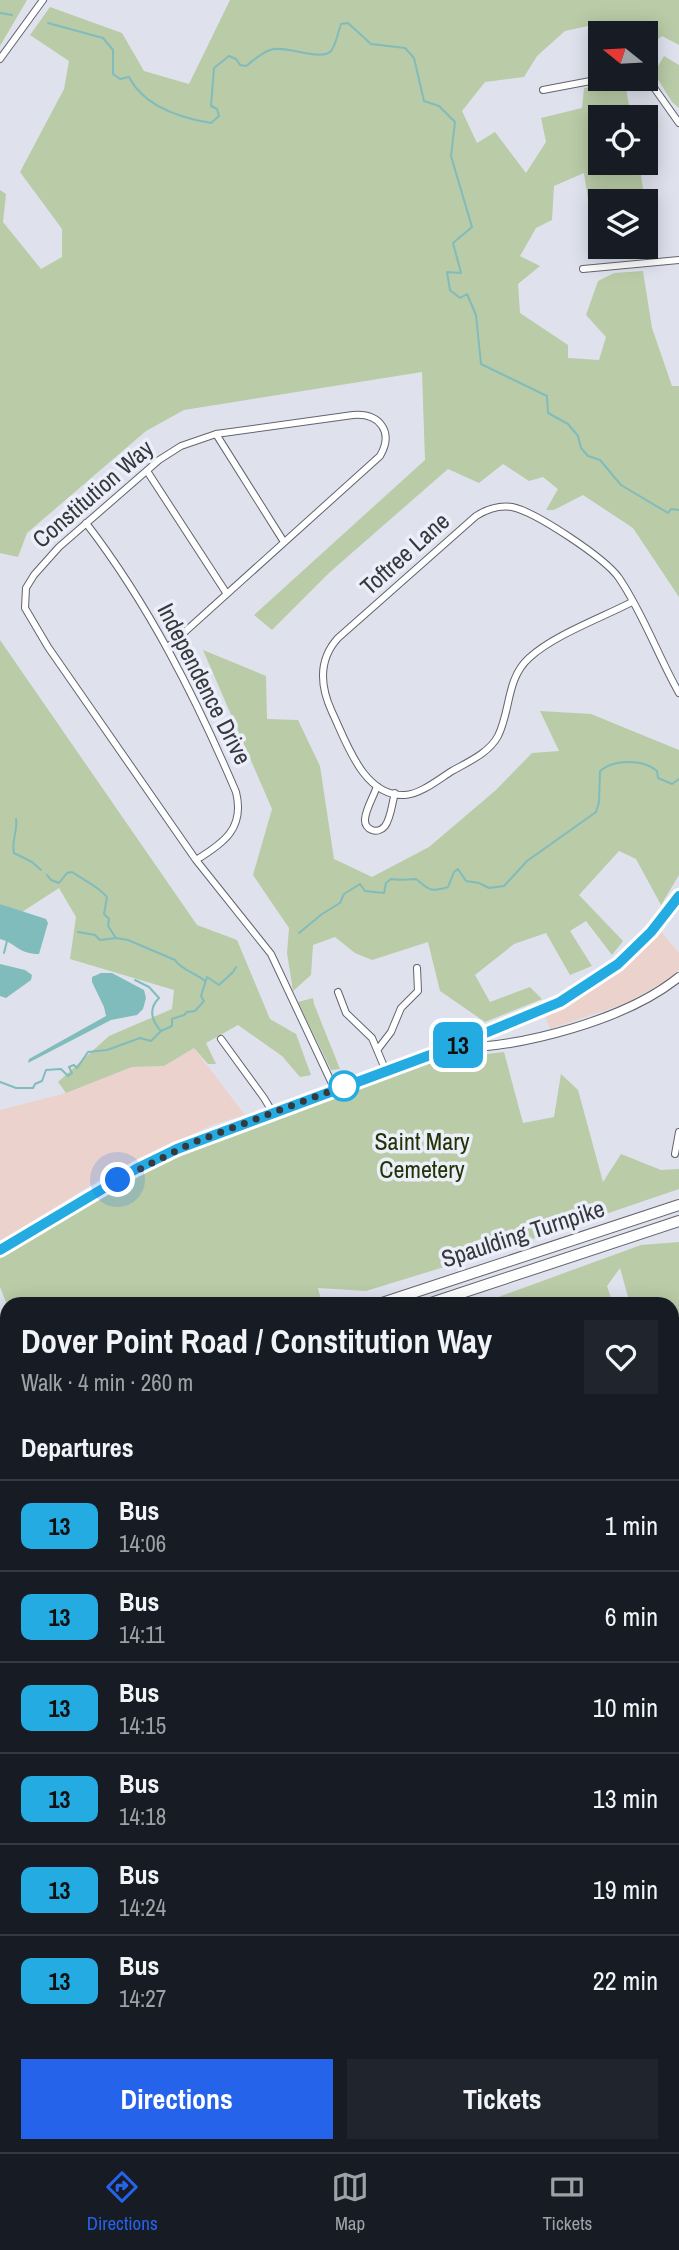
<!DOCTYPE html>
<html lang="en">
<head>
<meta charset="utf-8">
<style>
	:root { --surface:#171b24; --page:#20242c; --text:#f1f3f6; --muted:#9ea1a6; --line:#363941; --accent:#2563eb }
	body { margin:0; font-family:"Archivo Narrow",sans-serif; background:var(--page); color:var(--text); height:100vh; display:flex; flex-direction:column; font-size:26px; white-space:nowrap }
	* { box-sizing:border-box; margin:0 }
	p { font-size:23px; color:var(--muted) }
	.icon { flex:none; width:38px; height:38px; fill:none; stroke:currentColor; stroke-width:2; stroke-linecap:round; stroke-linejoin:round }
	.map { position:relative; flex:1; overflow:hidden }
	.details { position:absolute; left:0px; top:1297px; width:679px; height:856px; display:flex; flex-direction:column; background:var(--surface); border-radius:21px 21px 0 0; box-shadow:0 4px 18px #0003 }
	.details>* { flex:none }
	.badge { padding:0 14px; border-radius:10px; font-size:24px; line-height:46px }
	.needle { width:46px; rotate:288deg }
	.fabs { position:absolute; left:588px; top:21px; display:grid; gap:14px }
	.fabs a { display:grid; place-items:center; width:70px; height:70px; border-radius:0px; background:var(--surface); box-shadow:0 4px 18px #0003; font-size:35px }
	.you { position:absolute; width:35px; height:35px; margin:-18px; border:5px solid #fff; border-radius:50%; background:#1a73e8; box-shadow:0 0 0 10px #1a73e833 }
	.map>.badge { position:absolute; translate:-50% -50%; box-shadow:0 0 0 4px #fff }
	h2 { padding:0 21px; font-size:26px; line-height:63px }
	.round { display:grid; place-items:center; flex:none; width:74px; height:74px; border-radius:0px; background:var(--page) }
	.head { display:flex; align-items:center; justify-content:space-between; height:119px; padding:0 21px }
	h1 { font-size:33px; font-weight:700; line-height:52px }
	.cta { display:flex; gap:14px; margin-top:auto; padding:14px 21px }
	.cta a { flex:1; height:80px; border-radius:0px; background:var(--accent); color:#fff; font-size:28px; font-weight:700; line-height:80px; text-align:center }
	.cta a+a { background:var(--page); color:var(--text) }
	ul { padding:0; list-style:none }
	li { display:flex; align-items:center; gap:21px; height:91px; padding:0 21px; border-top:2px solid var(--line) }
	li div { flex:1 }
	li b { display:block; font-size:26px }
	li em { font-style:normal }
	li .badge { min-width:77px; font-weight:700; text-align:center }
	.tabs { display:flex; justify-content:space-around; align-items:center; height:98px; border-top:2px solid var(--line); background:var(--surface); font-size:19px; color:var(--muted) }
	.tabs a { display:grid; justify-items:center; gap:4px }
	.tabs .selected { color:var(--accent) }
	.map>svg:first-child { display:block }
	.commercial { fill:#ecd2cc }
	.built { fill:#d0d5e6 }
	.green { fill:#b9cba7 }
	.water { fill:#81bcbd }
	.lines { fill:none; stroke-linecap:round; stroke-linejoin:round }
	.stream { stroke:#81bcbd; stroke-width:2 }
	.street-casing { stroke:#62656e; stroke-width:8 }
	.secondary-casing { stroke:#62656e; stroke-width:10 }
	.highway-casing { stroke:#62656e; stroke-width:12 }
	.street { stroke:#fff; stroke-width:6 }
	.secondary { stroke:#fff; stroke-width:8 }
	.highway { stroke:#fff; stroke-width:10 }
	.line-casing { stroke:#fff; stroke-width:16 }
	.line { stroke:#24abe2; stroke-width:10 }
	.walk { stroke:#37383c; stroke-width:7; stroke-dasharray:0 12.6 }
	.stop-dot { fill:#fff; stroke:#24abe2; stroke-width:3.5 }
	.labels { text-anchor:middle; stroke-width:7; stroke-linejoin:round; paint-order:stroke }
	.street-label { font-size:24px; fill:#37383c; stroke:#eceffa }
	.park-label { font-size:24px; fill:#203305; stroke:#eceffa }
</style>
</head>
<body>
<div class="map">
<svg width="679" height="2152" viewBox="0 0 679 2152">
	<rect width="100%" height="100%" fill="#dfe2ed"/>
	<path class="commercial" d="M660,930l19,23v17l-11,10 -44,24 -74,25 -5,-14 30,-16 37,-24z
		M194,1048l51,67 -33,10 -105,50 -107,67v-132l66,-17 66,-26 32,-1z"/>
	<path class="built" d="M511,2146h140l-8,6h-123z"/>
	<path class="green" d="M0,0h27l-27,46z
		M230,0h449v45l-17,-9 -16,13v-16h-8l-2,-7 -30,-4 -41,9 -28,25 -13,21 -39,5 -23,29 15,32 18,-11 31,41 20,-31 -5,-24 41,-10 2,-20 41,-5 6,34h-31v46h39l6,38h-45v46h46v-44l9,53 -58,3 -13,-86 -30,13 -2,34 -16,8 -16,28 20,10 -22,18 2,29 48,32v13l31,2 7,-23 -20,-22 12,-34 16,-8 29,-2 9,57 20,58h7v211l-46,-69 -50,-33 -29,15h-8l12,-21 -15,-12 -14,4 -26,-17 -24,19 -31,-14 -118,103 -58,58 -18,-15 171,-155 -3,-88 -238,38 -38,21 -119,102 -9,24 -18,-4v-363l6,4 -3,28 38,47 21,-12v-28l-42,-57 44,-83 5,-28 -39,-26 20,-28 72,26 22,38 45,13z
		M664,56l15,9v43l-7,-6 -18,-29z
		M0,640l197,285 40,15 33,79 26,15 15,41 -11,2 -18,-21 -44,-31 -32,18 10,21h-8l-14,-16 -30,18 -32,1 -66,26 -8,-11 51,-46 63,-27 2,-19 -104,-31 6,-42 -17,-29 -37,24 -22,-8z
		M203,650l63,26 1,43 31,1 22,46 14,93 38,18 57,-30 67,-57 36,-37 27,-2 -19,-40 51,3 88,36v125l-18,30 -25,-46 -17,-8 -40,44 44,46 -11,14 -26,-34 -16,10 22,35 -22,9 -24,-42 -32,11 -39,31 15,27 40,-15 12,12 -57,23 -45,-31 -12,-49 -56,18 -17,-7 -20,-16 -22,8 -2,30 -18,16 -6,-38 2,-25 -36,-53 19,-66z
		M313,998l1,6 26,65 -9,1 -33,-68z
		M504,1052l19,71 31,-6 7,-43 17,16 25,92 18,-28 40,16 18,-1v20l-173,59 -140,43 -48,-3 4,16h-116l4,-7 -10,7 -193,1 -7,-18v-32l120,-72 68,-33 208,-77 49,-14z
		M679,1242v83l-7,3v-24h-42l-10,-36 -13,18 6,18h-134l162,-59z
		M679,1337v115l-7,1v-113z
		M672,1514l7,1v565l-7,-8z
		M7,1572v107l-7,-10v-93z
		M96,2146h386l10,6h-366l-1,-5 -28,4z"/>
	<path class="water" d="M0,904l46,15 2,4 -9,31c-21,0 -21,-10 -39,-15z
		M0,964l25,6 7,5 -1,5 -25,18 -6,-2z
		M101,973h11l32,17 2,8 -3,11 -6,6 -26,5 -83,43 1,-4 77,-43 -2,-9 -12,-25v-5z
		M7,1492v80l-7,4v-78z"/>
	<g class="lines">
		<path class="stream" d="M0,13l12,2
			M48,23l55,15 10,12v24l7,5 9,-2c15,30 52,41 82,46l8,-7 -2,-7 -6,-3 3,-38 15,-12 7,3 4,6 6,1c7,-5 15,-13 24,-16 14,-6 51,12 61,1 5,-6 7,-19 10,-27l7,-1 23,21 34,4 9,10 10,43 15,5 16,16 -4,34 21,71 -19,16 8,30 -14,-1 3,18 10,8 7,-4 9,21 5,49 66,32 1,17 20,11 10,12 3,12 7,8 12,4 21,25 47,28 3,-4 8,1
			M16,819c2,12 -5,22 -2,34l18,9 9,8
			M47,875l4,5 8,3 8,-10 5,-1c12,8 27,15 35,25l-3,17 5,5 -1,7 8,12 12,2 47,20c6,10 21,13 30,21
			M78,932l17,3 5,5 16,-2
			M299,933l23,-19 18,-11 4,-9 16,-10 5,7 19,2 2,-10 5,-4c9,2 16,0 25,0 13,10 13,14 32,8l6,-15 4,-3 8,12 13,2 10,5 15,-2 23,-25 69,-49 3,-10 1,-31c14,-12 43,-12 57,0l1,7 14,6 7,-5
			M4,953l3,-12
			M135,980l14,7 10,11c-11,11 -7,23 2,33
			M0,1082l16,6h17l2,-4 7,-3 4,-11 15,-1 7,7 4,-3 -3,-6 5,-2 3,3 11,-16 19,-2 33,-12 11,3 10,-10 11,-5v-7l12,-4 3,-3 8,-1 9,-10 -3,-5 6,-19 12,8 14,-13 3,-5"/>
		<g class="street-casing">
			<path id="street" d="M0,59l43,-59
				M644,79l11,10 24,34
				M543,90l58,-11
				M583,269l96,-9
				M216,434l68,108
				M147,471l80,123
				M86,523c63,82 110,175 150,269 9,36 -12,51 -40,68
				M632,602c-31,16 -78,33 -103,56 -23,21 -18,52 -31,78 -9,17 -30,26 -46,35 -13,8 -31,23 -47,24 -42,2 -59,-54 -73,-83 -12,-26 -14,-52 6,-74l138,-122c11,-7 23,-11 36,-9 24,5 93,51 107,71 24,35 39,78 60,115
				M168,647l212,-191c14,-24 0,-43 -27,-41l-137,19 -35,12 -22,14 -100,87 -25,28 -8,13 -1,20 23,39 148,213 75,94 64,136
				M377,786c-3,10 -11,22 -12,33 -1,11 13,16 20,7 6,-8 7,-23 10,-33
				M338,992l8,21 26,25 14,33
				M221,1039l43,59 9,15
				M378,1049l13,-17 10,-24 17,-17 -1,-23
				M675,1154l4,-22
				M0,1764l7,34
				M0,1965l7,1
				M0,2076l7,-2
				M672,2138l7,-5
				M45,2146l2,6
				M504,2146l9,6
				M653,2152l9,-6"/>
		</g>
		<g class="secondary-casing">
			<path id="secondary" d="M456,1048c67,-1 170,-28 223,-71
				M0,1250l136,-81 41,-20 272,-101 111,-46 59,-38 32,-32 28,-36"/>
		</g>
		<g class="highway-casing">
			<path id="highway" d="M379,1304l300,-99
				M428,1304l251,-83
				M0,1432l7,-3
				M0,1447l7,-3"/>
		</g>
		<use href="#street" class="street"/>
		<use href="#secondary" class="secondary"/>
		<use href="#highway" class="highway"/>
	</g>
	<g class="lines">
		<g class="line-casing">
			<path id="line" d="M0,1250l136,-81 41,-20 272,-101 111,-46 58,-38 33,-32 28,-36"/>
		</g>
		<use href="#line" class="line"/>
		<path class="walk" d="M118,1180l74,-37 152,-57"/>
	</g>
	<circle class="stop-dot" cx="344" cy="1086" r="14"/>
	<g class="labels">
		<g class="street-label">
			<text transform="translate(93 494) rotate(-41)" y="8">Constitution Way</text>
			<text transform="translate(405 554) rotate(-42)" y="8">Toftree Lane</text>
			<text transform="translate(204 684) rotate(63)" y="8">Independence Drive</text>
			<text transform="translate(523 1234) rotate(-18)" y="8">Spaulding Turnpike</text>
		</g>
		<g class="park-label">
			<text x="422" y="1150">Saint Mary<tspan x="422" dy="28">Cemetery</tspan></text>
		</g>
	</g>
</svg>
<div class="fabs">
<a><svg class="needle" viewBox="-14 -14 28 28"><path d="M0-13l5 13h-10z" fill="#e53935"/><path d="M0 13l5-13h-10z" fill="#9ea1a6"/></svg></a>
<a><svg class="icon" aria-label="locate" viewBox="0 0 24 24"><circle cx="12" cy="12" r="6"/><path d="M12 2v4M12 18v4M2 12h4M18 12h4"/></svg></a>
<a><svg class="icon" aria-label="layers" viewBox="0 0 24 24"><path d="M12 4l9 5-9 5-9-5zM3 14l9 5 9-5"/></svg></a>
</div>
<div class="you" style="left:118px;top:1180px"></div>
<b class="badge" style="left:458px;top:1045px;background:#24abe2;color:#111">13</b>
<section class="details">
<div class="head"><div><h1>Dover Point Road / Constitution Way</h1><p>Walk · 4 min · 260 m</p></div><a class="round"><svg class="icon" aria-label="heart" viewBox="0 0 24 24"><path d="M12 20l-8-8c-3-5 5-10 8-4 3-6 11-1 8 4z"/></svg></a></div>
<h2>Departures</h2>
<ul>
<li><span class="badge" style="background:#24abe2;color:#111">13</span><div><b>Bus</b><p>14:06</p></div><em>1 min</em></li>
<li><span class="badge" style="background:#24abe2;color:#111">13</span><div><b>Bus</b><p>14:11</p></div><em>6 min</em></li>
<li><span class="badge" style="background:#24abe2;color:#111">13</span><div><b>Bus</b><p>14:15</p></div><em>10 min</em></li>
<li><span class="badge" style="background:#24abe2;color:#111">13</span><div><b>Bus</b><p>14:18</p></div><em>13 min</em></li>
<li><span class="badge" style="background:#24abe2;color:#111">13</span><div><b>Bus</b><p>14:24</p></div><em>19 min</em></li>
<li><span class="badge" style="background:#24abe2;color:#111">13</span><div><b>Bus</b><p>14:27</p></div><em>22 min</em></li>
</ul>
<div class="cta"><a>Directions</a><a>Tickets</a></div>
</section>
</div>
<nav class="tabs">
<a class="selected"><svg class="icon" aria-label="directions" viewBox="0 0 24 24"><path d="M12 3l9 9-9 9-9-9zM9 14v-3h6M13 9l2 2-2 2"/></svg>Directions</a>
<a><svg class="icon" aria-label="map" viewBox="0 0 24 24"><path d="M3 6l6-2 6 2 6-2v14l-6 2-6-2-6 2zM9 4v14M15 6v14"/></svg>Map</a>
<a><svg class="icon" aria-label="tickets" viewBox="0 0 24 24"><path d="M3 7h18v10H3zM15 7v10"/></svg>Tickets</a>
</nav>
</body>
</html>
